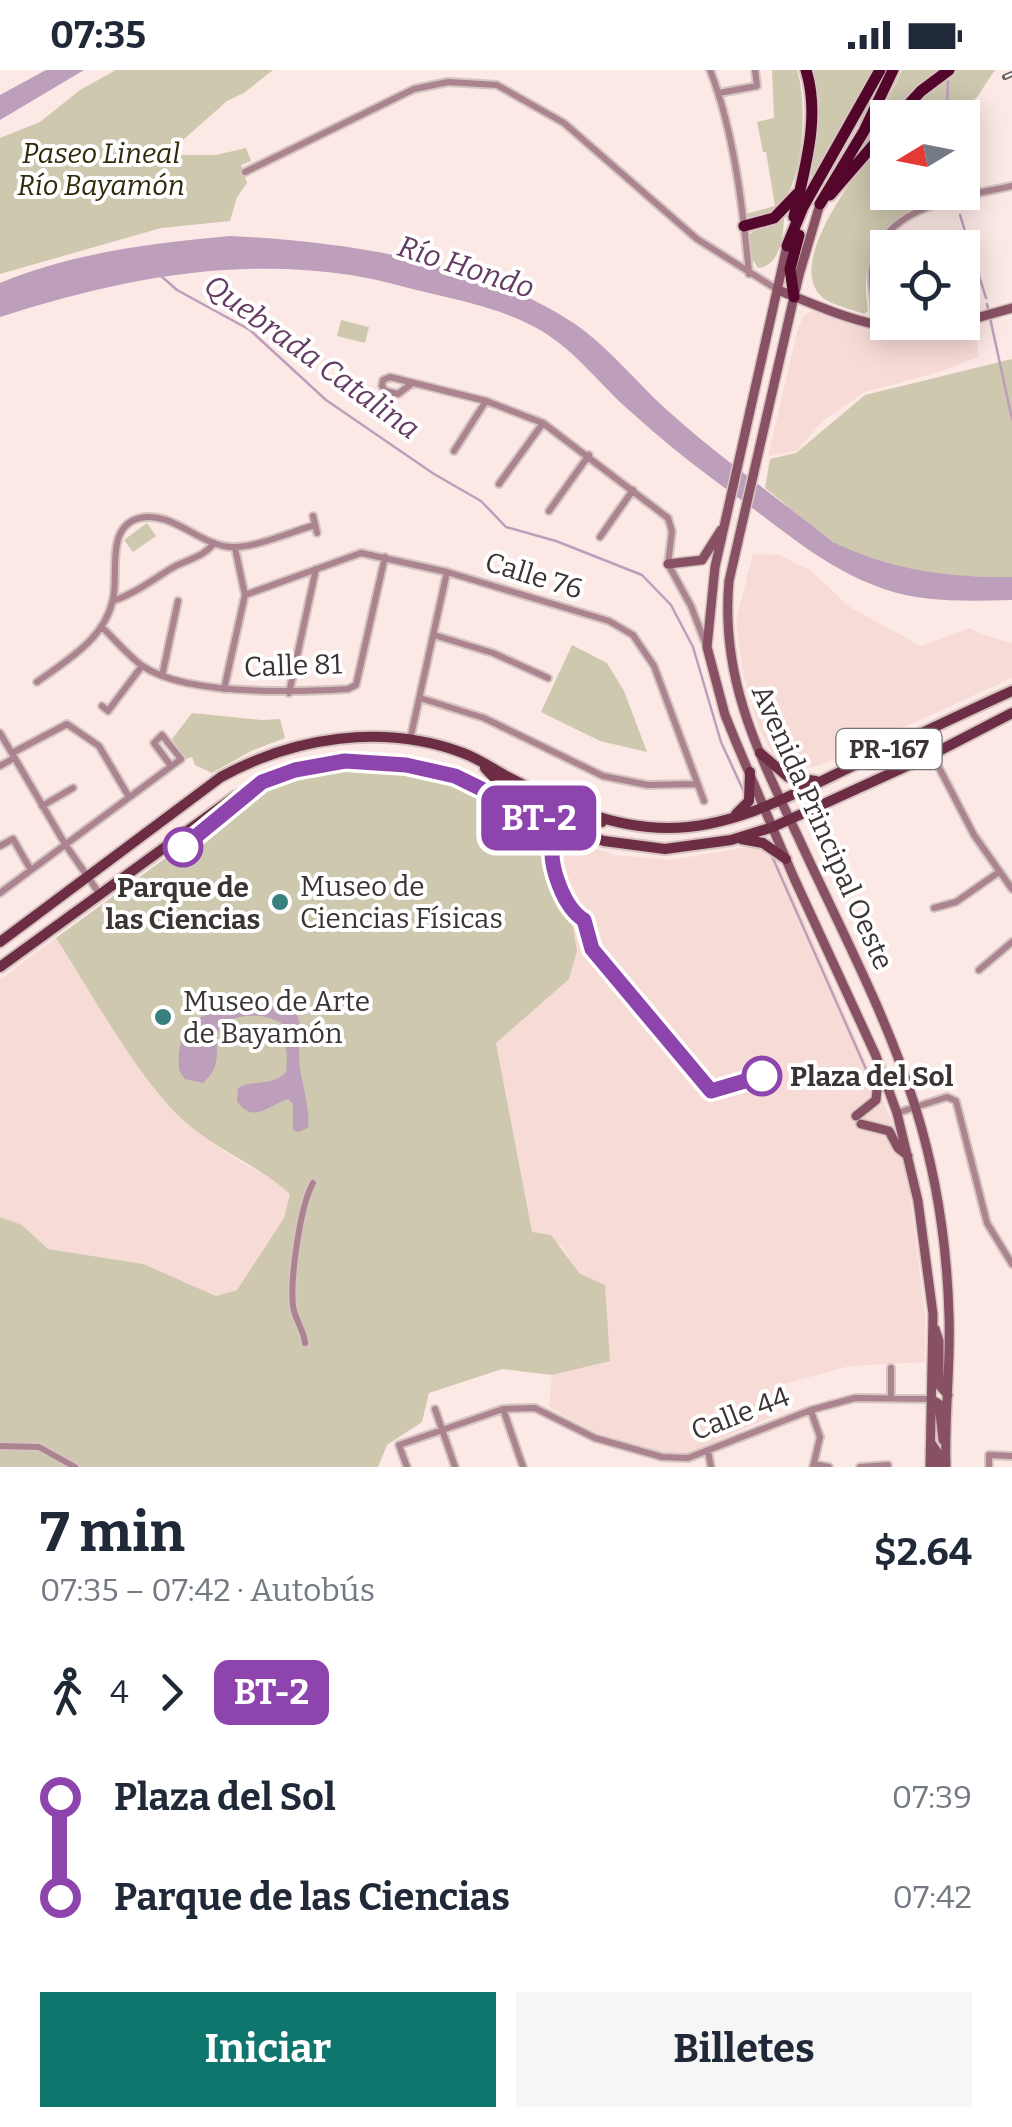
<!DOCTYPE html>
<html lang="es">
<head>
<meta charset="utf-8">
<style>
	:root { --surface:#fff; --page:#f6f6f7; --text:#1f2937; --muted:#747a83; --accent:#0f766e }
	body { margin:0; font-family:Bitter,serif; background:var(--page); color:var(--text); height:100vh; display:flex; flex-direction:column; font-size:38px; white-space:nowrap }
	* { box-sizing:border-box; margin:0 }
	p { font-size:32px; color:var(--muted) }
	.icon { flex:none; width:55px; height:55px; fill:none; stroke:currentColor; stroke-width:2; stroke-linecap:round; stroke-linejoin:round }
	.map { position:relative; height:1397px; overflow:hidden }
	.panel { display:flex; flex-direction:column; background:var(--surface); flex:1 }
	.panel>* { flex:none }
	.badge { padding:0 20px; border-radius:15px; font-size:35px; line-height:65px }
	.needle { width:65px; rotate:260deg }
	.fabs { position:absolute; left:870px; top:30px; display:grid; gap:20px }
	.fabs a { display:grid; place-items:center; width:110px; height:110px; border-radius:0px; background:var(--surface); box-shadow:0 5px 25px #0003; font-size:50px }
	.map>.badge { position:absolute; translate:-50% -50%; box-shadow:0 0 0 5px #fff }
	.legs { display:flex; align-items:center; gap:15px; height:110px; padding:0 40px; font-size:32px }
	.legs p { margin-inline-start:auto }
	.overview { display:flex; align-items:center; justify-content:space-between; height:170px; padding:0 40px }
	h1 { font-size:55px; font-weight:700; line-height:75px }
	.primary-button { display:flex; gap:20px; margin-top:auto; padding:20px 40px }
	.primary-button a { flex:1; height:115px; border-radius:0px; background:var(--accent); color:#fff; font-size:40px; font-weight:700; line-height:115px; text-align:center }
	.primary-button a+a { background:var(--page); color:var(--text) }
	ul { padding:0 40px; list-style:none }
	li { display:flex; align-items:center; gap:35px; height:100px; font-size:38px }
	li i { display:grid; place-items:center; width:15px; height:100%; margin:0 12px; background:currentColor }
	li i::after { content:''; width:25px; height:25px; margin:-12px; border:8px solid; border-radius:50%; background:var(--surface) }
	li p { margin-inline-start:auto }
	li:first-child i { background:linear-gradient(#0000 50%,currentColor 0) }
	li:last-child i { background:linear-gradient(currentColor 50%,#0000 0) }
	.status { display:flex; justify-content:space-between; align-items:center; height:70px; padding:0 50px; background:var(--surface); direction:ltr }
	.status svg { height:28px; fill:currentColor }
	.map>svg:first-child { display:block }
	.built { fill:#f7dbd6 }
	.green { fill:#cec8af }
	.water { fill:#bd9fbc }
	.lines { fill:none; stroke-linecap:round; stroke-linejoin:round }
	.stream { stroke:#bd9fbc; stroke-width:2.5 }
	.street-casing { stroke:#d5c4c0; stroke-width:10 }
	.secondary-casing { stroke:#d5c4c0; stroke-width:12 }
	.primary-casing { stroke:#d5c4c0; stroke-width:14 }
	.highway-casing { stroke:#d5c4c0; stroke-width:15 }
	.street { stroke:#ab848f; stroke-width:6 }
	.secondary { stroke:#885163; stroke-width:9 }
	.primary { stroke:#6d2d44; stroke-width:10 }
	.highway { stroke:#54062b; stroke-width:11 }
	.rail-casing { stroke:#695f5d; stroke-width:6 }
	.rail { stroke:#fff; stroke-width:2.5; stroke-dasharray:8; stroke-linecap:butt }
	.line-1-casing { stroke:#fff; stroke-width:22 }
	.line-1 { stroke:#8e44ad; stroke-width:15 }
	.stop-1-dot { fill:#fff; stroke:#8e44ad; stroke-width:5 }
	.poi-dot { fill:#38807e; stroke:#fff; stroke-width:4 }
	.labels { text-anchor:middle; stroke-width:8; stroke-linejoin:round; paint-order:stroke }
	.shield { fill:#fff; stroke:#767170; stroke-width:2.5 }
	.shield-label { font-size:25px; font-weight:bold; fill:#3b3432 }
	.park-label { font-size:28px; font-style:italic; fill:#302908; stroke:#fff }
	.street-label { font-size:28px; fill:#3b3432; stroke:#fff }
	.poi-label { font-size:28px; fill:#3b3432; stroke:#fff; text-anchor:start }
	.stop-label { font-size:28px; font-weight:bold; fill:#3b3432; stroke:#fff }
	.water-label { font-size:30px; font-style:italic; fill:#643c63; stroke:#fff }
</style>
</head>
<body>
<div class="status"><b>07:35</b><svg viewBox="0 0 49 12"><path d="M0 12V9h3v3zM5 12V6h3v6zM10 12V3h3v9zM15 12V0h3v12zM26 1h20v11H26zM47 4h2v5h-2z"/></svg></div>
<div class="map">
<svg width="1012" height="1397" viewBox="0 0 1012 1397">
	<rect width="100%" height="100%" fill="#fce8e4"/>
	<path class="built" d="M813,241l58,20 39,5 65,-9 4,30 -43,16 -71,19 -41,28 -28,31 -28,5 30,-127 6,-14z
		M753,484l27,1 31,16 40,37 70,38 49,-18 13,7 29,8v35l-194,88 -20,2 -23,-9 -16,-31 -16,-55 -7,-52z
		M544,761l70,24 58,5 75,-13 27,4 119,273 15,54 17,138v46l-75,4 -70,19 -9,32 -82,36 -28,-1 -66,-20 -46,-25 3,-32 58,-15 -30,-85 -18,-29 -30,-14 -36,-190 73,-63 2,-64 -20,-33z
		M56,868l99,151 29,31 42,33 50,29 14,12 -6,24 -47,72 -21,6 -74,-32 -94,-15 -26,-24 -22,-8v-237z"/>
	<path class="green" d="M116,0h157l-29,23 -17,8 -52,46 3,8h38l30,-7 5,13 -10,4 6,18 -10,14 -7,24 -69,7 -161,46v-136l40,-16 40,-32z
		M772,0h25c12,37 9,156 -49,148l-2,-4 29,-8 -9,-54h-3l-6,-30 17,-4z
		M812,0h64l-61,106 -4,1 -2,-7 9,-51z
		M902,0h42l-52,47 -4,1 -1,5 -26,31z
		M956,0h39l-18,27 -22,20 -55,1z
		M887,64l1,58 20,1 9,11c-43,33 -57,52 -49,107l-4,3c-12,-5 -34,-9 -43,-18 -37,-36 44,-134 66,-162z
		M784,148c-1,19 -4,48 -26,50l-7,-11 -2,-22 9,-8z
		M341,250l28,7 -4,16 -28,-7z
		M1012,289v218c-59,1 -130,-2 -180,-36 -23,-16 -45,-36 -67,-53l5,-29 26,-6 69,-58z
		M147,453l9,13 -23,16 -9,-12z
		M572,575l35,18 17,28 23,61 -47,-11 -59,-29z
		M192,643l70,7 18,-1 5,19 -34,13 -39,22 -17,-8 -3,-8 -6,2 -14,-20z
		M335,699c46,0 98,2 140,24 24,12 46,27 69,38l7,51 20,33 6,36 -8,28 -73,64 36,189 19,3 29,39 25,11 5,76 -58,14 -50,-6 -73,24 -7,29 -35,23 -9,22h-378v-250l22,8 26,24 95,15 73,32 21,-6 47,-72 6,-24c-32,-29 -74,-44 -107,-74 -47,-44 -91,-127 -127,-182l192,-140 49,-21z"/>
	<path class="water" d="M46,0h38l-84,50v-25z
		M230,166c109,5 250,25 342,86 36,24 63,59 95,88 52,47 111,88 166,132 57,28 116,36 179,35v23c-42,1 -88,3 -128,-11 -50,-17 -88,-48 -129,-79 -43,-31 -86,-63 -125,-99 -30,-26 -54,-60 -90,-81 -34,-20 -77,-29 -115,-38 -25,-6 -49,-13 -74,-17 -123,-18 -234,5 -351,42v-34c72,-30 152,-40 230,-47z
		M263,928c13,1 28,4 34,17 6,11 2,28 2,40 0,25 12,49 9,73l-10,4 -5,-2v-26l-5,-5c-20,6 -34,26 -51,2l1,-13c15,-9 35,-1 48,-16l1,-16 -6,-33c-19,-11 -38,-8 -59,-1 -12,24 5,40 -19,61l-18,-4 -6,-9c-5,-59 39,-60 84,-72z"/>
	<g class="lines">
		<path class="stream" d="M947,41l1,-30
			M960,145l26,83
			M161,206l16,14 73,40 76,70 108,74 47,27 25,26 50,14 86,34 29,30 22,42 28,95 23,50
			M987,234l25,115
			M771,784l98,222"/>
		<g class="street-casing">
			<path id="street" d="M710,0c24,61 33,139 39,204
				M719,23l38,-7 -2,-16
				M245,102l169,-83 34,-7 49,3 67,38 133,116 81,51
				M874,254c3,-18 -4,-37 -2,-55 7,-64 91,-72 140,-83
				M410,315l-12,9 -12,-3 -4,-5 1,-6 7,-3 96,24 57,22 125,95 4,13 -4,33 23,42 15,39
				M454,381l32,-50
				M499,414l44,-61
				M549,441l40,-56
				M313,446l4,17
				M600,467l33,-47
				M245,525l116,-42 86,19 162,49 24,14 21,31 50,135
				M113,531c23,-8 39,-21 59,-33 15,-9 31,-10 42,-25
				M102,557c12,12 25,27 39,38 43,31 155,27 207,24l8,-4 29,-128
				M434,565l59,18 55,25
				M162,606l16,-75
				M37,612c30,-22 68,-43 76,-83 6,-25 -8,-73 27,-81 32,-8 61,29 93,29 22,1 60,-16 82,-22
				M224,619l21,-94 -10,-47
				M289,623l27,-124
				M420,628l64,20 119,58 45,9 48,-1
				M102,636l6,5 34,-45
				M0,663l65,111 34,49
				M921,663l53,102 38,54
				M410,670l37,-168
				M12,683l55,-29 32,22 30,51
				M0,696l14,-8
				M42,736l31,-18
				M0,776l13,-7 18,31
				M0,823l181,-134 -19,-24 -8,8 17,23
				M934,838l22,-6 43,-30
				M979,900l33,-28
				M897,1043l50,-16 9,4 31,122 25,41
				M305,1273c-1,-13 -10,-23 -12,-37 -3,-27 7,-100 20,-123
				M891,1328v-30
				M435,1339l20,58
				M503,1339l20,58
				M811,1341l9,26 -7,30
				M0,1376l39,1 36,20
				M708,1381l3,16
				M814,1394l15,3
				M407,1397l-8,-22 104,-36 32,-1 60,30 67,19 26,1 123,-48 44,-12 76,1
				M860,1397l28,-2
				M989,1397v-12l23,1"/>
		</g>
		<g class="secondary-casing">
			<path id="secondary" d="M820,134l-21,71 -70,306c-9,99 30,173 71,260 40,87 86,173 115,265 21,67 32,139 34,209 2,51 -5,101 -3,152
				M787,176l-72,321 -8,80 18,68 11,27 58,136 82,178 21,57 21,88 15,113 -3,153
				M778,220c65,26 112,50 183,32
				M962,252l50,-14
				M668,494l34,-4 19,-30
				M856,1046l20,-16 3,-31
				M861,1054l28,7 9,17 10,8
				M935,1259l4,12v44l9,10
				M931,1329l8,5 4,36
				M931,1373l6,9v15"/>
		</g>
		<g class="primary-casing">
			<path id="primary" d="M760,683l28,24 28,4
				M485,698l14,15 52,32 5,10
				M736,744l13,-13 1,-29
				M560,755l42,-3
				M741,769l22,4 23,16
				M0,872l221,-165c73,-40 162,-54 242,-24 16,6 32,17 47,25 50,26 100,50 158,50 68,0 132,-37 193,-66 50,-24 100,-48 151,-71
				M0,897l234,-170 61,-27 50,-9 61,4 49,11 96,48 53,17 61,8 66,-9 42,-13 158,-72 81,-42"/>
		</g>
		<g class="highway-casing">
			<path id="highway" d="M896,48l25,-27 28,-21
				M830,125l58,-67
				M820,134l44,-73 29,-61
				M794,147c10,-47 27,-99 12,-147
				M744,156l30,-8 23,-24
				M787,176l16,-39 77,-137
				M794,227l-4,-28 9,-34"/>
		</g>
		<use href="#street" class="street"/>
		<use href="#secondary" class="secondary"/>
		<use href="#primary" class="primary"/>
		<use href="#highway" class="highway"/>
		<g class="rail-casing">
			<path id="rail" d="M1005,7l7,-3"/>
		</g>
		<use href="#rail" class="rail"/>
	</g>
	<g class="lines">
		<g class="line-1-casing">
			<path id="line-1" d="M183,777l79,-65 33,-12 50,-9 61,4 49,11 102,50c0,5 -3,10 -4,16 -5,23 11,66 31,78l8,29 119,142 51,-15"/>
		</g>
		<use href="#line-1" class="line-1"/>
	</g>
	<g class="stop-1-dot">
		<circle cx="183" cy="777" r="18"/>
		<circle cx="762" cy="1006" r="18"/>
	</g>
	<g class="poi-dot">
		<circle cx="280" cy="832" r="10"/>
		<circle cx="163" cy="947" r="10"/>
	</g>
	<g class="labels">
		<rect class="shield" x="836.5" y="659" width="105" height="40" rx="8"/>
		<g class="shield-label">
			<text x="889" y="688">PR-167</text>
		</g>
		<g class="park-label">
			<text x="101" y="93">Paseo Lineal<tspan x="101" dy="32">Río Bayamón</tspan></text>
		</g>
		<g class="street-label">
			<text transform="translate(534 505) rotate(17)" y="10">Calle 76</text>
			<text transform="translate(293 595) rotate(-2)" y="10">Calle 81</text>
			<text transform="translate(823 757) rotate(66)" y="10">Avenida Principal Oeste</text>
			<text transform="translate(740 1343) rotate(-21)" y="10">Calle 44</text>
		</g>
		<g class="poi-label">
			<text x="300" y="826">Museo de<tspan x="300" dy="32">Ciencias Físicas</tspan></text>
			<text x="183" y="941">Museo de Arte<tspan x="183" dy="32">de Bayamón</tspan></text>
		</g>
		<g class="stop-label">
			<text x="183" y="827">Parque de<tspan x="183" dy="32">las Ciencias</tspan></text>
			<text x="790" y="1016" text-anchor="start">Plaza del Sol</text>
		</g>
		<g class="water-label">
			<text transform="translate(466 197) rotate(18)" y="10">Río Hondo</text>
			<text transform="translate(312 287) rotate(36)" y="10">Quebrada Catalina</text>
		</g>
	</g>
</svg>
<div class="fabs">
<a><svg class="needle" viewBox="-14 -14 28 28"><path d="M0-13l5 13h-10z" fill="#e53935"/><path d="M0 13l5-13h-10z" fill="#747a83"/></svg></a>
<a><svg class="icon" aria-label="locate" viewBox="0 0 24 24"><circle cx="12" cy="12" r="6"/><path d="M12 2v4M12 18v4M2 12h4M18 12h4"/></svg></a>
</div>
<b class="badge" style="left:539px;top:748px;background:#8e44ad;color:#fff">BT-2</b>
</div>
<section class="panel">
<div class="overview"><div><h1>7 min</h1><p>07:35 – 07:42 · Autobús</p></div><b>$2.64</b></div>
<div class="legs"><svg class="icon" aria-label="walk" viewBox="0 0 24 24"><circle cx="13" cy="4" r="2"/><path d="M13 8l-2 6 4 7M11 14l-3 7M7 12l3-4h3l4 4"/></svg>4<svg class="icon" aria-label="forward" viewBox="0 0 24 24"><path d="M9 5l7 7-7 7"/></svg><b class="badge" style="background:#8e44ad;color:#fff">BT-2</b></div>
<ul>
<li><i style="color:#8e44ad"></i><b>Plaza del Sol</b><p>07:39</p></li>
<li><i style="color:#8e44ad"></i><b>Parque de las Ciencias</b><p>07:42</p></li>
</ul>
<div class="primary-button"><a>Iniciar</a><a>Billetes</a></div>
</section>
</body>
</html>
